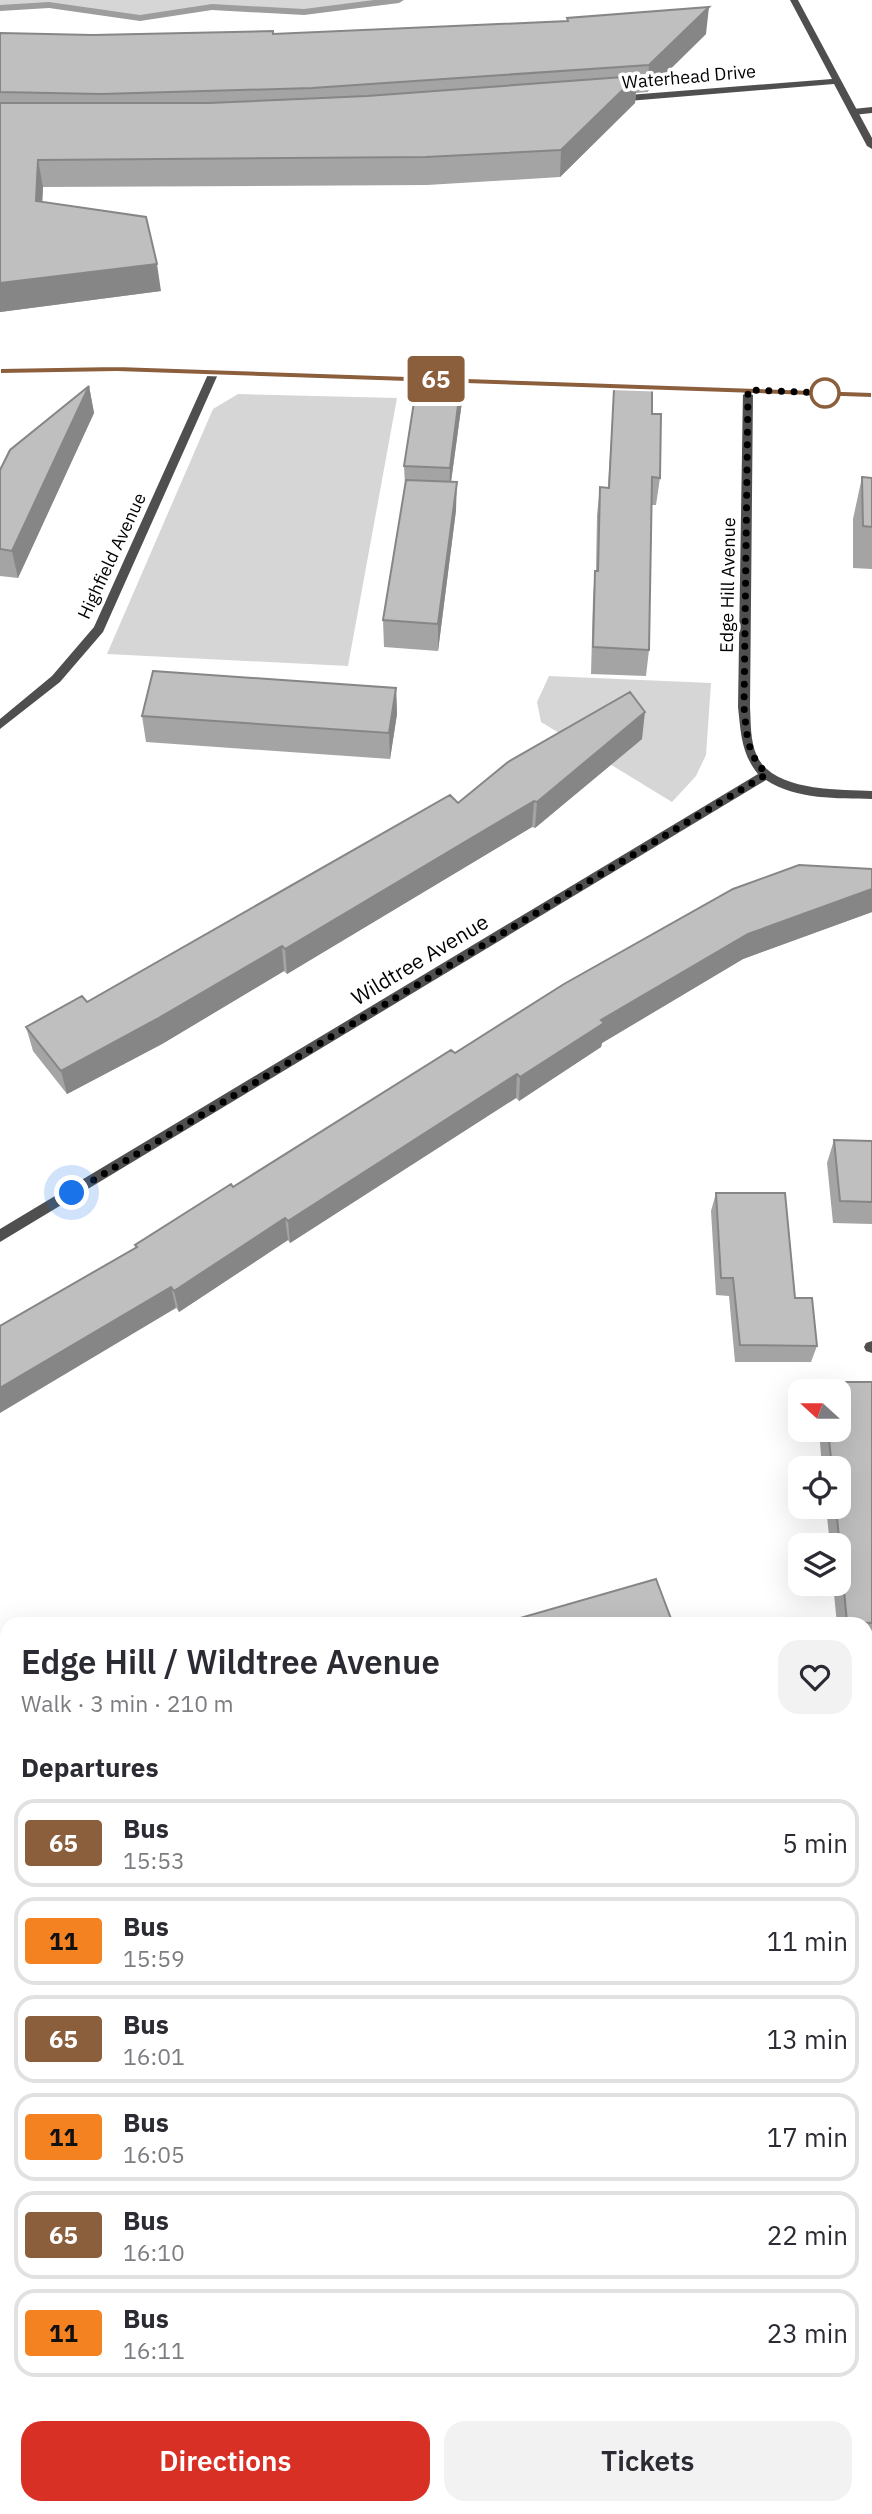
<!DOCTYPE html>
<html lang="en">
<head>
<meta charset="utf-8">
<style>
	:root { --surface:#fff; --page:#f2f2f3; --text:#2b2b33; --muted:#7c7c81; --line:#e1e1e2; --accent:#d93025 }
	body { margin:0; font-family:"IBM Plex Sans",sans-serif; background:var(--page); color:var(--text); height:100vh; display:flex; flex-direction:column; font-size:26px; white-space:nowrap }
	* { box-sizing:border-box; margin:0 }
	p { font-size:23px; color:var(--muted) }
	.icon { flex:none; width:38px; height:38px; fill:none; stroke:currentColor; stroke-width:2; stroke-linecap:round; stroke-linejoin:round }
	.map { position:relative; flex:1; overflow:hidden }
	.details { position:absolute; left:0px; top:1617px; width:873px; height:898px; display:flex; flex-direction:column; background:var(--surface); border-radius:21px 21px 0 0; box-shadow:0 7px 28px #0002 }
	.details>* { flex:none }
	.badge { padding:0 14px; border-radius:5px; font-size:24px; line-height:46px }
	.needle { width:46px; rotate:291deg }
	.buttons { position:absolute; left:788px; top:1379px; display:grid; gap:14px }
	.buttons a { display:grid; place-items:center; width:63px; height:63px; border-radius:14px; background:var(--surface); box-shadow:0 7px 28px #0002; font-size:35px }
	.you { position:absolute; width:35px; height:35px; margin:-18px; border:5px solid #fff; border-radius:50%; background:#1a73e8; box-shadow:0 0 0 10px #1a73e833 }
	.map>.badge { position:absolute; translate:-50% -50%; box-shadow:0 0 0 4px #fff }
	h2 { padding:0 21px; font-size:26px; line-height:63px }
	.round { display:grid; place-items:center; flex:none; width:74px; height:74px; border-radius:21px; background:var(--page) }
	.headline { display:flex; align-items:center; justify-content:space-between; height:119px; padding:0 21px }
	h1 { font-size:33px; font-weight:600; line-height:52px }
	.button { display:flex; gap:14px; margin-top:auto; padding:14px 21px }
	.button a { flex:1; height:80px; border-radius:21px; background:var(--accent); color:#fff; font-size:28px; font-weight:600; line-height:80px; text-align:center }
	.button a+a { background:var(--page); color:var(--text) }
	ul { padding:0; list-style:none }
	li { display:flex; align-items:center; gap:21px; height:88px; margin:0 14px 10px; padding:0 7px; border:4px solid var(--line); border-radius:21px }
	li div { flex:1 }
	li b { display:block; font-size:26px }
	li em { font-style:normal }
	li .badge { min-width:77px; font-weight:700; text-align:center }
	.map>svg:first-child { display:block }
	.green { fill:#d6d6d6 }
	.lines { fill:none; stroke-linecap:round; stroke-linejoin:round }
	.stream { fill:#9d9d9d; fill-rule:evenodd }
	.path { stroke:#717171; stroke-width:5; stroke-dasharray:2 4.5; stroke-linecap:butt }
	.service { fill:#4f4f4f; fill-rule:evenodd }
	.minor { fill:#4f4f4f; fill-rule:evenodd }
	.tertiary { fill:#4f4f4f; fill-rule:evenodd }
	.wall { fill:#a4a4a4 }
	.shaded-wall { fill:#868686 }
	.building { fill:#bfbfbf; stroke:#868686; stroke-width:2 }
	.line { fill:#8b5e3c; stroke:#fff; stroke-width:2 }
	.walk { stroke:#000; stroke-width:7; stroke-dasharray:0 12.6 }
	.stop-dot { fill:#fff; stroke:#8b5e3c; stroke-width:3.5 }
	.labels { text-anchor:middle; stroke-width:7; stroke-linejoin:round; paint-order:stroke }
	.far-street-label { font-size:18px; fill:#000; stroke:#fff }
	.street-label { font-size:21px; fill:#000; stroke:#fff }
</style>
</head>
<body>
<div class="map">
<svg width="872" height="2514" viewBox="0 0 872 2514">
	<rect width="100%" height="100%" fill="#fff"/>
	<path class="green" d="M0,0h399l-95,12 -92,-5 -72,11 -92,-12 -48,2z
		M238,394l159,4 -49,268 -241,-12 106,-245z
		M549,676l162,7 -5,72 -10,21 -24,26 -131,-80 -4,-20z
		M866,1801h6v713h-872v-418l7,-4v416h859z"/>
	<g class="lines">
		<path class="stream" d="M374,0h30l-5,3 -95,12 -92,-5 -72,11 -91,-13 -49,3v-6l49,-3 91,13 72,-11 92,5z"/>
		<path class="path" d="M866,1814l6,7
			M0,2503l7,-5
			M705,2508l11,6"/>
		<path class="service" d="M872,107v6l-19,2 -4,-3 4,-3z"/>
		<path class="minor" d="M790,0h8l74,138v11l-5,-3 -33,-62 -218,18 -4,-3 4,-3 216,-17z
			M214,369l5,3 -116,260 -43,50 -60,47v-10l52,-43 42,-49 115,-255z
			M748,387l5,3 -3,317c1,16 0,34 7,49 17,36 81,33 115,35v8c-34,-1 -76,1 -106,-19l-766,462v-13l758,-455c-17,-21 -17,-41 -20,-67l5,-317z
			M872,1341v12l-6,-2 -2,-4 2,-4z
			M872,1760v16l-6,1v-16z
			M7,2057v19l-7,3v-19z"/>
		<path class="tertiary" d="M117,366l755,26v6l-755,-26 -117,2v-6z"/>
	</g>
	<path class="wall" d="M567,18l139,16 -59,58 -11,1 -1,10 -75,74 -133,8 -384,2 -1,15 119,89 -161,21v-279l93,2 180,-1 294,-13z
		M89,386l5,27 -76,165 -18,-2v-106z
		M464,387l-13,95 5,28 -18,141 -54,-4 -1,-27 22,-135 -1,-19z
		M614,389l38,25 8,64 -4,27h-4l-3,145 -3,26 -55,-2 2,-76 2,-27h1l1,-56 3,-28h8z
		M862,477l10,1v91l-19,-1v-49z
		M396,688l1,26 -7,45 -244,-17 -4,-26z
		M642,739l-107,89 -3,-1 -245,147 -3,-3 -122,73 -95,50 -34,-43 -7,-24 61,-25 371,-199z
		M872,869v43l-129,47 -141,84 -1,4 -82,54 -3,-3 -226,145 -2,-3 -109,72 -43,-64 -1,-3 320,-192z
		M834,1140l38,1v83l-39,-1 -6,-60z
		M716,1193l79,105 22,48 -6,16h-76l-6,-66 -13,-1 -5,-84z
		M824,1382h48v258h-6v-16h-29l-4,-40h5v-39h-8l-4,-38h12v-39h-16l-3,-38h19v-39h-18z"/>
	<path class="shaded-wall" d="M709,7l-3,27 -59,58 2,-27z
		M637,76l-2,27 -75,74 1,-27z
		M38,160l5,27 -2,41 -5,-27z
		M157,264l4,27 -161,21v-29z
		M464,359v28l-15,109 1,-28z
		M89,386l5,27 -76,165 -6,-27z
		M457,482l-1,28 -18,141v-27z
		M396,688l1,26 -7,45 -1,-26z
		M645,712l-3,27 -107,89 2,-26z
		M534,801l-2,26 -245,147 -2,-25z
		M872,889v23l-129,47 -141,84 -1,4 -82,54 1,-24 81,-57 147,-86z
		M282,946l2,25 -122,73 -95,50 -6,-23z
		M517,1074l-1,24 -226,145 -2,-22z
		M285,1218l3,22 -109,72 -5,-21z
		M171,1287l5,21 -176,105v-25z
		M7,1912v19l-7,4v-20z"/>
	<path class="building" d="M709,7l-60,58 -337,23 -211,6 -101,-2v-59l93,2 180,-4v3l295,-13 -1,-3z
		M637,76l-76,74 -135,7 -388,3 -2,41 110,16 11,47 -157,19v-180h209l158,-7z
		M421,357l43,2 -14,109 -46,-2z
		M89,386l-77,165 -12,-2v-79l10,-20z
		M614,389h38v25h9l-1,64 -8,-1 -3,173 -56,-3 2,-76h3l2,-84 9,1z
		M862,477l10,1v49l-9,-1z
		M406,480l51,2 -19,142 -55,-4z
		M153,671l243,17 -7,45 -247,-17z
		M630,692l15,20 -108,90 -3,-1 -249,148 -3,-3 -125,73 -96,52 -35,-44 56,-31 5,6 363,-207 8,8 50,-41z
		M799,865l73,4v20l-124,45 -147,86 3,3 -84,54 -3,-3 -229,147 -3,-3 -111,73 -3,-4 -171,101v-62l137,-79 -2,-2 96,-61 2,3 218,-137 4,3 109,-69 169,-95z
		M834,1140l38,1v61l-32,-1z
		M716,1193h69l10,105h17l5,48 -77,-1 -7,-67h-12z
		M824,1382h48v241l-25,-1 -11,-115h2v-39h-6l-4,-38h10v-39h-14z
		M656,1579l17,45h-174z
		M7,1822v90l-7,3v-89z"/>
	<path class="line" d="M117,366l755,26v6l-755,-26 -117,2v-6z"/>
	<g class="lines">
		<path class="walk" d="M72,1193l695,-419c-21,-20 -20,-40 -23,-67l4,-317 77,3"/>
	</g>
	<circle class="stop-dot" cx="825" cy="393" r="14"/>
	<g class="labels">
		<g class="far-street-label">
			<text transform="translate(689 77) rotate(-5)" y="6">Waterhead Drive</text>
			<text transform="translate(112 556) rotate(-65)" y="6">Highfield Avenue</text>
			<text transform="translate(728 585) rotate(-89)" y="6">Edge Hill Avenue</text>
		</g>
		<g class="street-label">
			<text transform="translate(420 960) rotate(-31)" y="7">Wildtree Avenue</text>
		</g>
	</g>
</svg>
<div class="buttons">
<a><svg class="needle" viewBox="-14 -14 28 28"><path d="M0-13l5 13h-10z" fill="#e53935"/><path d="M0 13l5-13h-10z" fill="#7c7c81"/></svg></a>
<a><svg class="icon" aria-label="locate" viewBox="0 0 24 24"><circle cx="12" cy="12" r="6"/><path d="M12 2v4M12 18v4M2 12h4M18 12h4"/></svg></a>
<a><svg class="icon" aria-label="layers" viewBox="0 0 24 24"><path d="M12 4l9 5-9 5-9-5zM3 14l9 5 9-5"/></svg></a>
</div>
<div class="you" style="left:72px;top:1193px"></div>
<b class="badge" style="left:436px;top:379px;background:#8b5e3c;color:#fff">65</b>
<section class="details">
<div class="headline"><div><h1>Edge Hill / Wildtree Avenue</h1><p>Walk · 3 min · 210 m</p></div><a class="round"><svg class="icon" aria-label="heart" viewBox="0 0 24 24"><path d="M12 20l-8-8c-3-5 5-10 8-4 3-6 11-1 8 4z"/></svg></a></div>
<h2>Departures</h2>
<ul>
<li><span class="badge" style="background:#8b5e3c;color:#fff">65</span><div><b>Bus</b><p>15:53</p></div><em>5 min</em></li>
<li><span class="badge" style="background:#f58220;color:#111">11</span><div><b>Bus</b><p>15:59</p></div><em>11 min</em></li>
<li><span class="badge" style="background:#8b5e3c;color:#fff">65</span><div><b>Bus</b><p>16:01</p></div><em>13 min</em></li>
<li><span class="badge" style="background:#f58220;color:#111">11</span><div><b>Bus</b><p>16:05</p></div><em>17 min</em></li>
<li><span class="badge" style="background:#8b5e3c;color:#fff">65</span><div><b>Bus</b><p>16:10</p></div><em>22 min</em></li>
<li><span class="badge" style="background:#f58220;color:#111">11</span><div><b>Bus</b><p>16:11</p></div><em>23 min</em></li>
</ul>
<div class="button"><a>Directions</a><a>Tickets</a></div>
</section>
</div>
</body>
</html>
